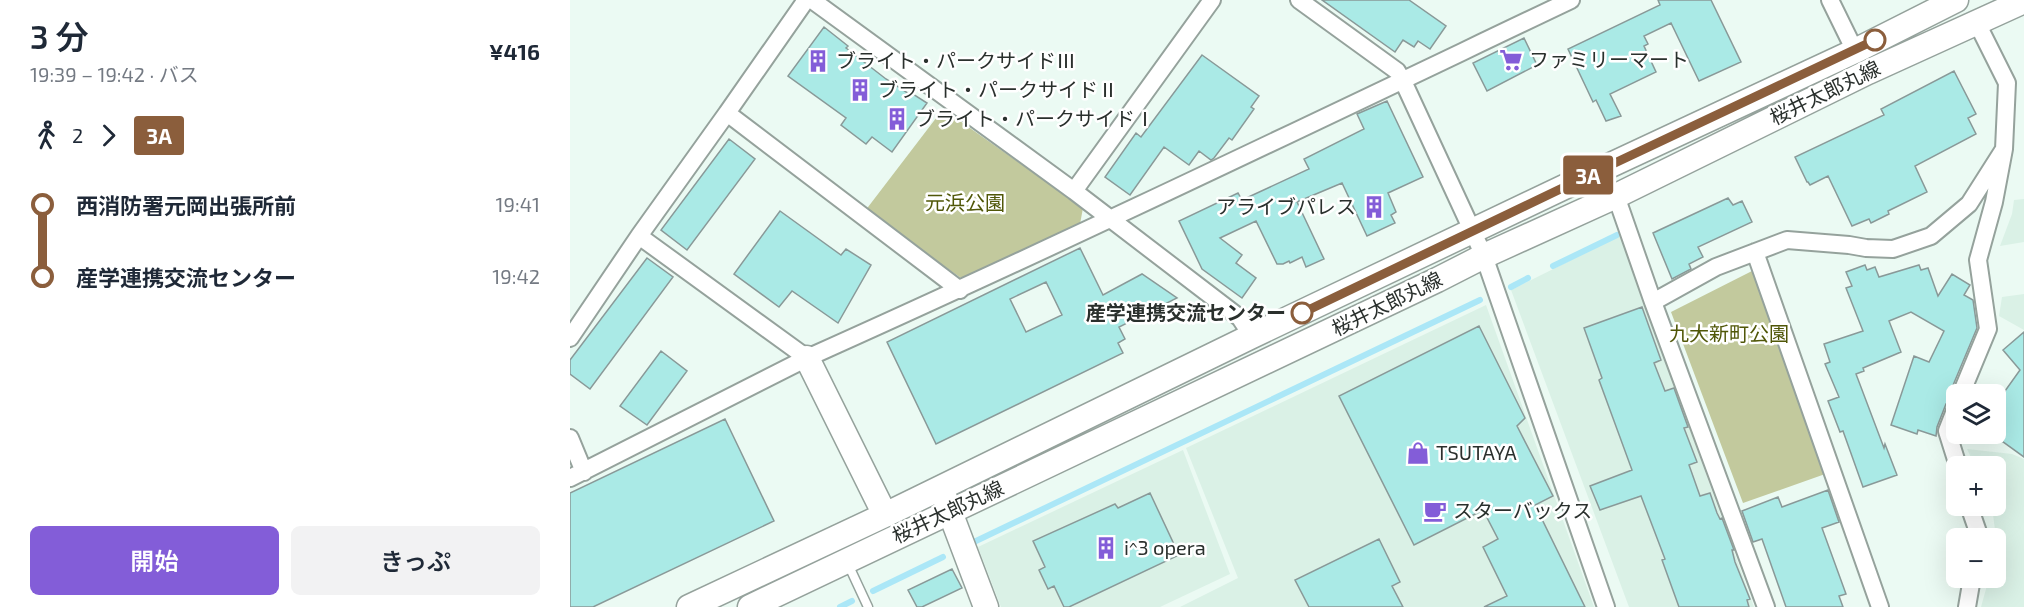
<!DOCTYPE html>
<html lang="ja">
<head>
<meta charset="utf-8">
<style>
	:root { --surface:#fff; --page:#f2f2f3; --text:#1f2937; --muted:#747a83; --accent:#835dd8 }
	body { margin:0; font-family:"Exo 2","Noto Sans JP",sans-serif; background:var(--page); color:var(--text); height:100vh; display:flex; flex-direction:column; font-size:22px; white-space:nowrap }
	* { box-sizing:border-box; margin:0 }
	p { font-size:20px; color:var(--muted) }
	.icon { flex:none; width:33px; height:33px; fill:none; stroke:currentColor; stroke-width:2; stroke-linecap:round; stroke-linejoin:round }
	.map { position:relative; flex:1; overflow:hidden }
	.details { display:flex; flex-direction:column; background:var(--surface); width:570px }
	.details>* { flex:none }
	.badge { padding:0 12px; border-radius:4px; font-size:21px; line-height:39px }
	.tools { position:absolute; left:1376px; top:384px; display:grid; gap:12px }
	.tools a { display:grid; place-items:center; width:60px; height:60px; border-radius:9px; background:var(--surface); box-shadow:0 6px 24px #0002; font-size:30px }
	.map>.badge { position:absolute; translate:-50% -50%; box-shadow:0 0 0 3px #fff }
	.legs { display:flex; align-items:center; gap:9px; height:66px; padding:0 30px; font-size:20px }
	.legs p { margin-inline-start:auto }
	.overview { display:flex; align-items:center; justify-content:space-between; height:102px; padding:0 30px }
	h1 { font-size:33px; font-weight:600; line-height:45px }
	.button { display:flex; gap:12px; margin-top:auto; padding:12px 30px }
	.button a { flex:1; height:69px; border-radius:9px; background:var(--accent); color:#fff; font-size:24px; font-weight:600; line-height:69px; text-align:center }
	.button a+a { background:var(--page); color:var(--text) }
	ul { padding:0 30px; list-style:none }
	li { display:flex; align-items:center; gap:21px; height:72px; font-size:22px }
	li i { display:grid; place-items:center; width:9px; height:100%; margin:0 8px; background:currentColor }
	li i::after { content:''; width:15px; height:15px; margin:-8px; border:4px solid; border-radius:50%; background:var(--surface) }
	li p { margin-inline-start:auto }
	li:first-child i { background:linear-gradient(#0000 50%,currentColor 0) }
	li:last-child i { background:linear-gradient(currentColor 50%,#0000 0) }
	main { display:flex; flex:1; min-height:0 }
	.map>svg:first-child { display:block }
	.built { fill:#daf1e6 }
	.green { fill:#c2c99d }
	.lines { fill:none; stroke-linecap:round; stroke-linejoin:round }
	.stream { stroke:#abe7f7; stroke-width:6 }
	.building { fill:#aaeae6; stroke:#899998; stroke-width:1.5; fill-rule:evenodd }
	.lane-casing { stroke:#95a29c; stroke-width:11 }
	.street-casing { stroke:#95a29c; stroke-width:20 }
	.secondary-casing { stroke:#95a29c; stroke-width:27 }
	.lane { stroke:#fff; stroke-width:8 }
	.street { stroke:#fff; stroke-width:16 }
	.secondary { stroke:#fff; stroke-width:24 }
	.line-1-casing { stroke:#fff; stroke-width:14 }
	.line-1 { stroke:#8b5e3c; stroke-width:9 }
	.stop-1-dot { fill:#fff; stroke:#8b5e3c; stroke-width:3 }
	.labels { text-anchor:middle; stroke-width:5; stroke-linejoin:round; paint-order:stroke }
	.poi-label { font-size:20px; fill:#2a302d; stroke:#fff; text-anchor:start }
	.street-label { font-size:20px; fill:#2a302d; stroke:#fff }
	.park-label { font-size:20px; fill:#505708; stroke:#fff }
	.stop-label { font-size:20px; font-weight:bold; fill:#2a302d; stroke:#fff; text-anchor:end }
</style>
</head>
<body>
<main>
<section class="details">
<div class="overview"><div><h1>3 分</h1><p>19:39 – 19:42 · バス</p></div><b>¥416</b></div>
<div class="legs"><svg class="icon" aria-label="walk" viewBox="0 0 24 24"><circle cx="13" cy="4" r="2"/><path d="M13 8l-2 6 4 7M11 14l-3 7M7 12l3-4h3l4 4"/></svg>2<svg class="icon" aria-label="forward" viewBox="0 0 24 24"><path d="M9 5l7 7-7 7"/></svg><b class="badge" style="background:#8b5e3c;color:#fff">3A</b></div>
<ul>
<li><i style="color:#8b5e3c"></i><b>西消防署元岡出張所前</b><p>19:41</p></li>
<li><i style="color:#8b5e3c"></i><b>産学連携交流センター</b><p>19:42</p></li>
</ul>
<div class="button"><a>開始</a><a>きっぷ</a></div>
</section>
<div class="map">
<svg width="1454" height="607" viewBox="0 0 1454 607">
	<rect width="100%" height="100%" fill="#ebfaf3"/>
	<path class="built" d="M1454,199v43l-24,4 12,-32 2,-14z
		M1050,236l134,371h-125l-118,-317z
		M1454,294v36l-25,-14 3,-19z
		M916,305l108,302h-414l58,-29 -52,-130z
		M1397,449l45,5 12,5v148h-43l8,-29h6l1,-40 -4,-32h3v-40h-20z
		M613,450l47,124 -70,33h-159l-23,-60z"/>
	<path class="green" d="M373,109l140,99 -3,16 -116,56 -99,-69z
		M1182,271l5,2 71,200 -85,30 -72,-191z"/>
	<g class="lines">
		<path class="stream" d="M983,266l64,-31
			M941,287l17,-9
			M406,541l504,-241
			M303,591l70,-34
			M270,607l12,-6"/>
	</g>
	<path class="building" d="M752,0h87l37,26 -16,23 -12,-8 -4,6 -11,-7 -8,12z
		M1088,0h53l30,62 -42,19 -28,-58 -27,13 4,8 -4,2 12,26 -46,22 11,22 -15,5 -10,-21 -3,2 -25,-53 92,-44z
		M254,27l24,19 -2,2 40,31 26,17 1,-2 14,9 -35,49 -20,-15 -6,7 -25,-19 5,-7 -58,-42z
		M954,38l13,27 -50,26 -14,-28z
		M632,55l57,41 -8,11 3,2 -22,31 -3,-2 -15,20 -3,2 -12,-9 -10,14 -25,-18 -34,48 -25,-18 31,-44 5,4z
		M1384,71l22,43 -8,4 8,16 -61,32 12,26 -39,19 1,3 -18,9 -2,-4 -17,7 -24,-50 -18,9 -2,-3h-1l-12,-25 89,-42 -3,-6z
		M817,101l36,76 -35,16 8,19 -5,3 4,8 -28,13 -25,-53 -45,19 27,57 -18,8 -4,-10 -12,6 -1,-2 -6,3h-6l-21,-43 -36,17 22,17 -6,8 20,15 -14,20 -40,-29 -23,-48 59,-28 4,7 67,-31 -5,-10 60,-30 -7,-15z
		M159,139l26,20 -68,91 -26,-20z
		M1158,198l5,7 9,-4 10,21 -54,25 5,10 -14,7 2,5 -19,10 -19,-46z
		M210,211l61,44 5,-6 25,16 -33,58 -46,-32 -13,16 -45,-33z
		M510,248l23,47 39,-21 35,24 -58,29 6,12 -7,4 5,10 -187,91 -49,-102zM476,282l16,33 -36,17 -16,-33z
		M77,258l26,19 -83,112 -20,-15v-14z
		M1295,265l2,5 8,-3 4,10 40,-12 2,5 7,-2 10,28 14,-22 18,11 -6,10 9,5 4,28 -26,62 1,8 -6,6 -9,23 -1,9 -18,-6 -1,4 -26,-9 23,-69 15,6 15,-31 -33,-19 -22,9 12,31 -38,16 1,3 -8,3 28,74 1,-4 12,31 -34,12 -20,-56 -3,1 -12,-31 11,-4 -14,-33 5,-2 -6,-18 39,-13 -17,-43 6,-2 -6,-14z
		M1072,307l19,53 -7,3 11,28 9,-3 14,39 -4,1 13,34 -8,3 11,31 10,-3 7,20 3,6 2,-1 12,32h-2l3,12 15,37 -3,1 2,7h-70l-17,-47 3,-1 -24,-63 -41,14 -10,-24 42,-16 -33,-90 3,-2 -18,-50z
		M909,326l46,92 -8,8 36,70 -18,9 50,102h-101l23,-11 -24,-49 15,-8 -15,-29 -69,35 -75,-149z
		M1454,332v125l-29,-21v-31l25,-35 -17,-20z
		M91,351l26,20 -40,54 -27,-19z
		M155,419l49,102 -181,86h-23v-114z
		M1258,490l11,32 -17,6 24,66 -7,2 4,11h-57l-24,-68 -9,3 -11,-31 36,-14 4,10z
		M580,493l29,62 -110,52h-5l-10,-21 -6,3 -9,-19 6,-3 -12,-26 82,-37 3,4z
		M809,539l21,43 -8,4 11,21h-94l-14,-27z
		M382,569l10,19 -40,19h-5l-9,-17z"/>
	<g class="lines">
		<g class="lane-casing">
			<path id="lane" d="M278,564l20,43"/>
		</g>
		<g class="street-casing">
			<path id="street" d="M242,0l262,191 166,127 12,18
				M729,0l98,71 6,10 81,175 122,351
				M1260,0l25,51
				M157,113l79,-113
				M504,191l138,-191
				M1046,196l37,106 63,-35 71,-27 62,5 17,3 27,1 38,-13 38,-32 35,-55
				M1185,252l125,355
				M390,290l-233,-177 -88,123 168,122c257,-115 510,-237 764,-358
				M1083,302l113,305
				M0,338l69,-102
				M1391,394l27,-65 -10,-69 16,-58 10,-53 3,-66 -30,-60
				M1386,408l-9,23 11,35
				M0,438l14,34
				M0,478l237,-120
				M1399,506l9,26 -1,6
				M1397,607l5,-29"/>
		</g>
		<g class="secondary-casing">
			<path id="secondary" d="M237,358l78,157
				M374,496l42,111
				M119,607l196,-92 367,-179 348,-166 255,-119 101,-51
				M180,607l687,-327 47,-24 132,-60 252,-124 156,-71"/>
		</g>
		<use href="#lane" class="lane"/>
		<use href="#street" class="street"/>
		<use href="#secondary" class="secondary"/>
	</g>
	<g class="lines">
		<g class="line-1-casing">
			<path id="line-1" d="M732,313l298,-143 275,-130"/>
		</g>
		<use href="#line-1" class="line-1"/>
	</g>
	<defs>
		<g id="supermarket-bare" transform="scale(1.8)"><path d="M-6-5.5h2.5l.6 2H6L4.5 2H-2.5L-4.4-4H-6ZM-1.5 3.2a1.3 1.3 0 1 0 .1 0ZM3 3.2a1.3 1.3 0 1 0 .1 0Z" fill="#835dd8" stroke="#fff" stroke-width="2.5" paint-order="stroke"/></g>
		<g id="building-bare" transform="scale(1.8)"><path d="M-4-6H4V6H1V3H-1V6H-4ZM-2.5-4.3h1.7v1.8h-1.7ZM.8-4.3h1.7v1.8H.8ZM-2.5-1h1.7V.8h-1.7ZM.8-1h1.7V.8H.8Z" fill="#835dd8" stroke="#fff" stroke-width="2.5" paint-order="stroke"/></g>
		<g id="shop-bare" transform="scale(1.8)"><path d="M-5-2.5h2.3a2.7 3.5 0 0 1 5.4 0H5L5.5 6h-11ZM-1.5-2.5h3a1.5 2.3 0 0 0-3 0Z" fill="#835dd8" stroke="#fff" stroke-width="2.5" paint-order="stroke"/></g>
		<g id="cafe-bare" transform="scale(1.8)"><path d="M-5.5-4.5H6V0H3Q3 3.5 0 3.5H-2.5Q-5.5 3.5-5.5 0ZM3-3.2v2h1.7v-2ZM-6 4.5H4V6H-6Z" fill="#835dd8" stroke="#fff" stroke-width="2.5" paint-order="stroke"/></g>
	</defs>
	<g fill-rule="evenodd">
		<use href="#supermarket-bare" x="941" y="60"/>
		<use href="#building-bare" x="248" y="61"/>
		<use href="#building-bare" x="290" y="90"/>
		<use href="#building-bare" x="327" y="119"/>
		<use href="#building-bare" x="804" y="207"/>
		<use href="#shop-bare" x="848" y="453"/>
		<use href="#cafe-bare" x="865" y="511"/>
		<use href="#building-bare" x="536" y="548"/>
	</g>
	<g class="stop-1-dot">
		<circle cx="1305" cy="40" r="10"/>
		<circle cx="732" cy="313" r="10"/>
	</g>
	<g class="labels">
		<g class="poi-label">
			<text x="959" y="67">ファミリーマート</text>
			<text x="266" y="68">ブライト・パークサイドⅢ</text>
			<text x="308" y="97">ブライト・パークサイドⅡ</text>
			<text x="345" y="126">ブライト・パークサイドⅠ</text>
			<text x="786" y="214" text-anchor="end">アライブパレス</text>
			<text x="866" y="460">TSUTAYA</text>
			<text x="883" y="518">スターバックス</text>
			<text x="554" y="555">i^3 opera</text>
		</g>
		<g class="street-label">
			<text transform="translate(1255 93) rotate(-26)" y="7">桜井太郎丸線</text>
			<text transform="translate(817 304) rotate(-26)" y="7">桜井太郎丸線</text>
			<text transform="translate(378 512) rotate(-25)" y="7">桜井太郎丸線</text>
		</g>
		<g class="park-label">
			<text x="395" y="210">元浜公園</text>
			<text x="1159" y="341">九大新町公園</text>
		</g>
		<g class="stop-label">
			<text x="716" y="320">産学連携交流センター</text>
		</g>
	</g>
</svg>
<div class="tools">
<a><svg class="icon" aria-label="layers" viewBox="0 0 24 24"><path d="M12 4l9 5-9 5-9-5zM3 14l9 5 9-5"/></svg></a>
<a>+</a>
<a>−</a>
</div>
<b class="badge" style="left:1018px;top:175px;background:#8b5e3c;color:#fff">3A</b>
</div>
</main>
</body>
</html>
